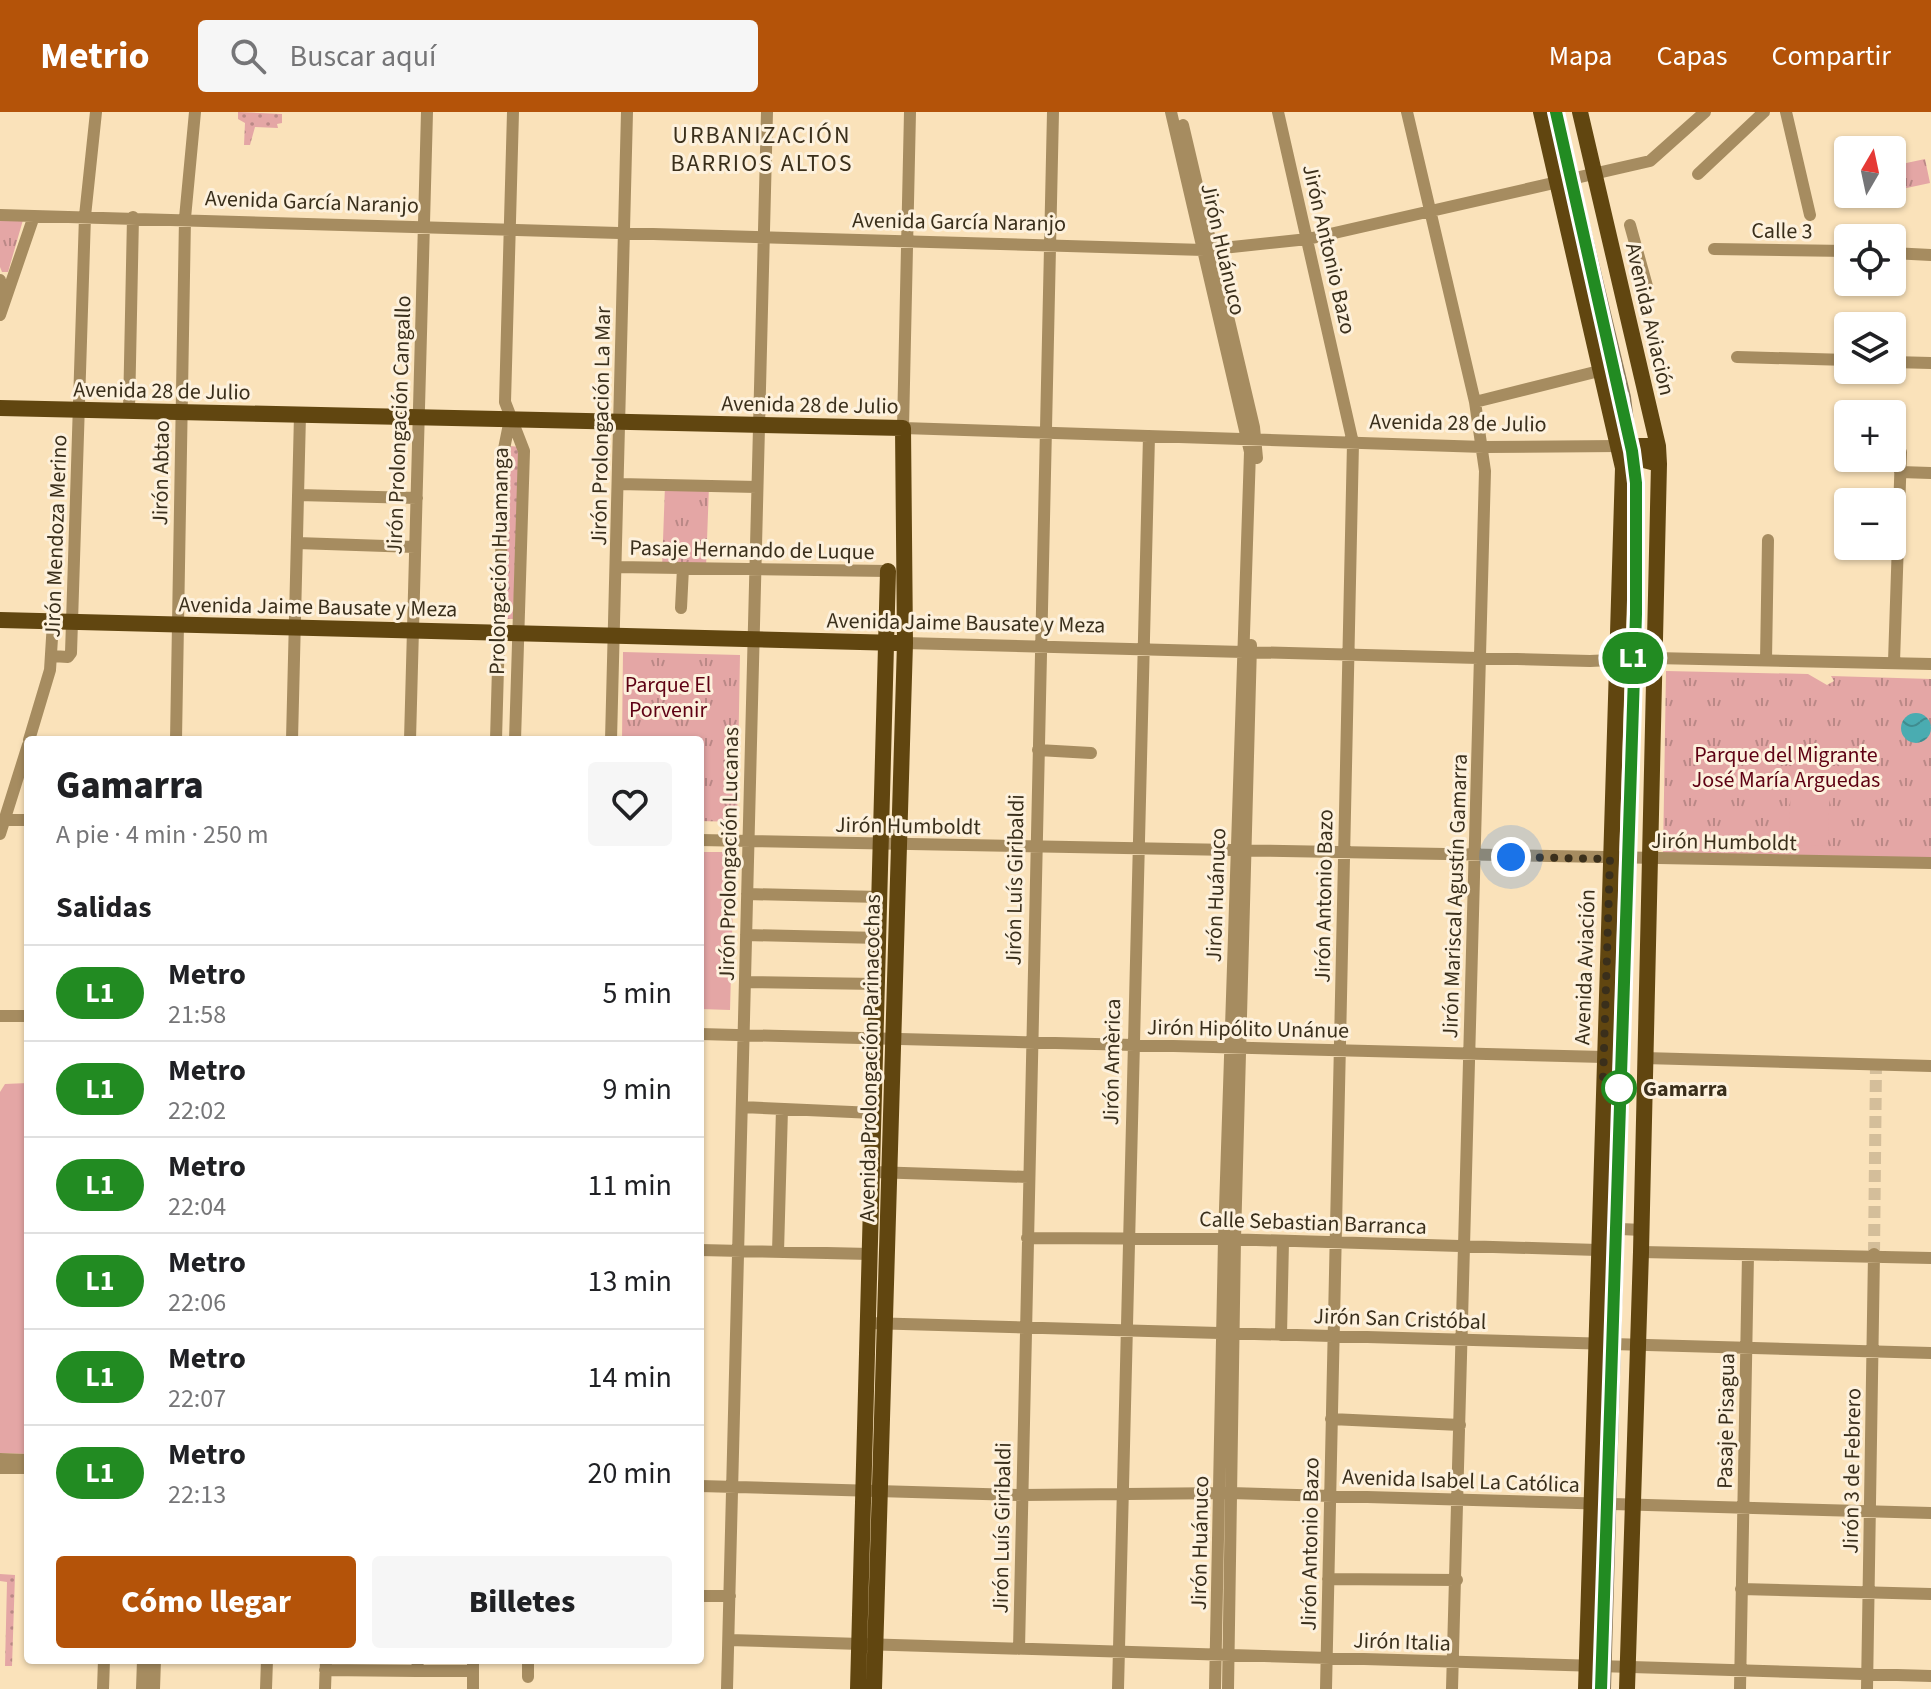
<!DOCTYPE html>
<html lang="es">
<head>
<meta charset="utf-8">
<style>
	:root { --surface:#fff; --page:#f6f6f6; --text:#202124; --muted:#757577; --line:#e0e0e0; --accent:#b45309 }
	body { margin:0; font-family:"Source Sans 3",sans-serif; background:var(--page); color:var(--text); height:100vh; display:flex; flex-direction:column; font-size:30px; white-space:nowrap }
	* { box-sizing:border-box; margin:0 }
	p { font-size:26px; color:var(--muted) }
	.icon { flex:none; width:44px; height:44px; fill:none; stroke:currentColor; stroke-width:2; stroke-linecap:round; stroke-linejoin:round }
	.map { position:relative; flex:1; overflow:hidden }
	.sheet { position:absolute; left:24px; top:624px; width:680px; height:928px; display:flex; flex-direction:column; background:var(--surface); border-radius:8px; box-shadow:0 2px 6px #0004 }
	.sheet>* { flex:none }
	.badge { padding:0 16px; border-radius:26px; font-size:28px; line-height:52px }
	.needle { width:52px; rotate:9deg }
	.tools { position:absolute; left:1834px; top:24px; display:grid; gap:16px }
	.tools a { display:grid; place-items:center; width:72px; height:72px; border-radius:8px; background:var(--surface); box-shadow:0 2px 6px #0004; font-size:40px }
	.you { position:absolute; width:40px; height:40px; margin:-20px; border:6px solid #fff; border-radius:50%; background:#1a73e8; box-shadow:0 0 0 12px #1a73e833 }
	.map>.badge { position:absolute; translate:-50% -50%; box-shadow:0 0 0 4px #fff }
	h2 { padding:0 32px; font-size:30px; line-height:72px }
	.round { display:grid; place-items:center; flex:none; width:84px; height:84px; border-radius:8px; background:var(--page) }
	.head { display:flex; align-items:center; justify-content:space-between; height:136px; padding:0 32px }
	h1 { font-size:38px; font-weight:800; line-height:60px }
	.action { display:flex; gap:16px; margin-top:auto; padding:16px 32px }
	.action a { flex:1; height:92px; border-radius:8px; background:var(--accent); color:#fff; font-size:32px; font-weight:800; line-height:92px; text-align:center }
	.action a+a { background:var(--page); color:var(--text) }
	ul { padding:0; list-style:none }
	li { display:flex; align-items:center; gap:24px; height:96px; padding:0 32px; border-top:2px solid var(--line) }
	li div { flex:1 }
	li b { display:block; font-size:30px }
	li em { font-style:normal }
	li .badge { min-width:88px; font-weight:700; text-align:center }
	header { display:flex; align-items:center; gap:48px; box-sizing:border-box; height:112px; padding:0 40px; background:var(--accent); color:#fff }
	header strong { font-size:38px }
	nav { display:flex; gap:44px; margin-inline-start:auto; font-size:28px }
	.search { width:560px; height:72px; background:var(--page); display:flex; align-items:center; gap:20px; box-sizing:border-box; padding:0 28px; border-radius:8px; color:var(--muted); font-size:30px }
	.map>svg:first-child { display:block }
	.grass { fill:url(#grass-dots) }
	.park { fill:url(#park-tufts) }
	.pitch { fill:#e4a6a5 }
	.water { fill:url(#water-waves) }
	.lines { fill:none; stroke-linecap:round; stroke-linejoin:round }
	.minor-tunnel { stroke:#d4be9a; stroke-width:12; stroke-dasharray:12 6; stroke-linecap:butt }
	.minor { stroke:#a68c60; stroke-width:12 }
	.major { stroke:#614610; stroke-width:16 }
	.rail-casing { stroke:#8a795d; stroke-width:6 }
	.rail { stroke:#fdf1dd; stroke-width:3; stroke-dasharray:9; stroke-linecap:butt }
	.line-casing { stroke:#fff; stroke-width:18 }
	.line { stroke:#228b22; stroke-width:12 }
	.walk { stroke:#3a2f1b; stroke-width:8; stroke-dasharray:0 14.4 }
	.stop-dot { fill:#fff; stroke:#228b22; stroke-width:4 }
	.labels { text-anchor:middle; stroke-width:6; stroke-linejoin:round; paint-order:stroke }
	.street-label { font-size:22px; fill:#3a2f1b; stroke:#fdf1dd }
	.park-label { font-size:22px; fill:#5e0113; stroke:#fdf1dd }
	.stop-label { font-size:22px; font-weight:bold; fill:#3a2f1b; stroke:#fdf1dd; text-anchor:start }
	.neighbourhood-label { font-size:24px; letter-spacing:2px; fill:#3a2f1b; stroke:#fdf1dd }
</style>
</head>
<body>
<header>
<strong>Metrio</strong>
<div class="search"><svg class="icon" aria-label="search" viewBox="0 0 24 24"><circle cx="10" cy="10" r="6"/><path d="M15 15l6 6"/></svg>Buscar aquí</div>
<nav><a>Mapa</a><a>Capas</a><a>Compartir</a></nav>
</header>
<div class="map">
<svg width="1931" height="1577" viewBox="0 0 1931 1577">
	<defs>
		<pattern id="grass-dots" width="8" height="8" patternUnits="userSpaceOnUse" patternTransform="scale(2)"><rect width="8" height="8" fill="#e4a6a5"/><path d="M2 2h.1M6 6h.1" fill="none" stroke="#ba8886" stroke-width="1.8" stroke-linecap="round"/></pattern>
		<pattern id="park-tufts" width="24" height="20" patternUnits="userSpaceOnUse" patternTransform="scale(2)"><rect width="24" height="20" fill="#e4a6a5"/><path d="M3 7l-1-3M5 7V3M7 7l1-3M15 17l-1-3M17 17v-4M19 17l1-3" fill="none" stroke="#ba8886"/></pattern>
		<pattern id="water-waves" width="16" height="10" patternUnits="userSpaceOnUse" patternTransform="scale(2)"><rect width="16" height="10" fill="#4aacb1"/><path d="M0 5q4-4 8 0t8 0" fill="none" stroke="#3f8c8f"/></pattern>
	</defs>
	<rect width="100%" height="100%" fill="#fae2ba"/>
	<path class="grass" d="M238,0l44,2v9l-5,1 1,4 -23,-1 -5,18h-6l1,-22 -7,-4z
		M510,334l10,1 -7,172h-10z
		M0,1462l15,1 -3,91h-7l2,-84 -7,-1z"/>
	<path class="park" d="M1925,47l5,24 -28,6 -5,-24z
		M0,107l23,1 -15,52h-6l-2,-5z
		M665,373l44,1 -3,82h-44z
		M623,540l117,3 -3,167 -37,-1v-81h-78z
		M1666,559l142,3 19,11 7,-4 -3,-5 100,3v181l-268,-4z"/>
	<path class="pitch" d="M1791,664l39,1 -2,69 -39,-1z
		M700,740h30v11l4,1 -4,146 -30,-1z
		M28,971v371l-28,-1v-361l5,-8z"/>
	<path class="water" d="M1901 616a15 15 0 1 1 30 0a15 15 0 1 1-30 0Z"/>
	<g class="lines">
		<path class="minor-tunnel" d="M1874,1142l2,-189"/>
		<path class="minor" d="M513,0l-8,290 19,49 -9,289
			M910,0l-7,316 581,19 135,-1
			M1171,0l79,340 -26,787 -9,450
			M1278,0l75,331 -27,1246
			M1407,0l68,290 10,69 -33,1218
			M1786,0l24,103
			M1183,13l71,302 3,31
			M1698,62l66,-62
			M0,103l1204,35 104,-11 342,-78 55,-49
			M1630,113l17,61
			M1714,137l134,2
			M1892,141l39,2
			M0,168l3,22
			M0,203l34,-99
			M1737,245l111,3
			M1892,250l39,1
			M1475,290l128,-32
			M129,299l4,-194
			M1900,360l31,1
			M619,372l138,3
			M298,383l119,3
			M297,431l118,4
			M616,455l272,4
			M681,496l2,-40
			M905,531l685,18 64,-3 277,6
			M52,544l16,1 3,-4 14,-437 11,-104
			M1766,548l2,-120
			M1894,550l7,-210
			M29,628l21,-70 3,-48
			M176,628l9,-522 10,-106
			M292,628l8,-325
			M410,628l17,-628
			M496,628l8,-291 6,-30
			M611,628l16,-628
			M1038,638l53,3
			M0,708h28
			M0,722l28,-89
			M700,728l1231,23
			M747,782l134,3
			M746,823l134,3
			M745,870l133,2
			M0,904h28
			M700,922l904,23
			M1644,946l287,8
			M742,995l132,6
			M873,1060l155,5
			M1599,1116l43,2
			M1027,1126l197,1 374,11
			M700,1138l170,4
			M778,1140l4,-143
			M1641,1140l290,6
			M868,1211l1063,30
			M1281,1223l2,-94
			M1331,1307l129,6
			M0,1347l28,1
			M0,1356h28
			M700,1374l322,9 208,-2 701,20
			M1328,1467l129,1
			M1741,1477l190,5
			M700,1484h30
			M729,1528l1202,36
			M1019,1537l34,-1537
			M473,1548v29
			M528,1548v17
			M325,1558l92,1 1,-11
			M417,1559h56
			M103,1577l1,-29
			M142,1577l1,-29
			M154,1577l1,-29
			M266,1577l1,-29
			M325,1577l1,-29
			M727,1577l40,-1577
			M1118,1577l31,-1253
			M1228,1577l7,-450 16,-594
			M1740,1577l8,-434
			M1867,1577l7,-435"/>
		<path class="major" d="M1541,0l82,356 -37,1221
			M1580,0l78,334 1,18 -18,788 -14,437
			M0,296l903,20 2,215 -31,1046
			M1619,334l10,10 30,8
			M1619,334h39
			M0,508l899,23
			M858,1577l30,-1118"/>
		<g class="rail-casing">
			<path id="rail" d="M1560,0l68,285 14,113 -34,1179"/>
		</g>
		<use href="#rail" class="rail"/>
	</g>
	<g class="lines">
		<g class="line-casing">
			<path id="line" d="M1556,0l76,339 4,32v131l-35,1075"/>
		</g>
		<use href="#line" class="line"/>
		<path class="walk" d="M1511,745l99,2 -7,222 16,7"/>
	</g>
	<circle class="stop-dot" cx="1619" cy="976" r="16"/>
	<g class="labels">
		<g class="street-label">
			<text transform="translate(312 89) rotate(2)" y="8">Avenida García Naranjo</text>
			<text transform="translate(959 109) rotate(1)" y="8">Avenida García Naranjo</text>
			<text transform="translate(1782 118) rotate(1)" y="8">Calle 3</text>
			<text transform="translate(1224 137) rotate(77)" y="8">Jirón Huánuco</text>
			<text transform="translate(1330 137) rotate(77)" y="8">Jirón Antonio Bazo</text>
			<text transform="translate(1651 207) rotate(77)" y="8">Avenida Aviación</text>
			<text transform="translate(162 278) rotate(1)" y="8">Avenida 28 de Julio</text>
			<text transform="translate(810 292) rotate(1)" y="8">Avenida 28 de Julio</text>
			<text transform="translate(1458 310) rotate(1)" y="8">Avenida 28 de Julio</text>
			<text transform="translate(398 313) rotate(-88)" y="8">Jirón Prolongación Cangallo</text>
			<text transform="translate(600 314) rotate(-89)" y="8">Jirón Prolongación La Mar</text>
			<text transform="translate(160 361) rotate(-89)" y="8">Jirón Abtao</text>
			<text transform="translate(55 424) rotate(-88)" y="8">Jirón Mendoza Merino</text>
			<text transform="translate(752 437) rotate(1)" y="8">Pasaje Hernando de Luque</text>
			<text transform="translate(498 449) rotate(-89)" y="8">Prolongación Huamanga</text>
			<text transform="translate(318 494) rotate(1)" y="8">Avenida Jaime Bausate y Meza</text>
			<text transform="translate(966 510) rotate(1)" y="8">Avenida Jaime Bausate y Meza</text>
			<text transform="translate(908 713) rotate(1)" y="8">Jirón Humboldt</text>
			<text transform="translate(1724 729) rotate(1)" y="8">Jirón Humboldt</text>
			<text transform="translate(728 742) rotate(-89)" y="8">Jirón Prolongación Lucanas</text>
			<text transform="translate(1014 768) rotate(-89)" y="8">Jirón Luís Giribaldi</text>
			<text transform="translate(1215 783) rotate(-88)" y="8">Jirón Huánuco</text>
			<text transform="translate(1323 784) rotate(-89)" y="8">Jirón Antonio Bazo</text>
			<text transform="translate(1454 784) rotate(-88)" y="8">Jirón Mariscal Agustín Gamarra</text>
			<text transform="translate(1584 855) rotate(-88)" y="8">Avenida Aviación</text>
			<text transform="translate(1248 916) rotate(1)" y="8">Jirón Hipólito Unánue</text>
			<text transform="translate(869 946) rotate(-89)" y="8">Avenida Prolongación Parinacochas</text>
			<text transform="translate(1111 950) rotate(-89)" y="8">Jirón Amèrica</text>
			<text transform="translate(1313 1110) rotate(2)" y="8">Calle Sebastian Barranca</text>
			<text transform="translate(1400 1206) rotate(2)" y="8">Jirón San Cristóbal</text>
			<text transform="translate(1725 1309) rotate(-89)" y="8">Pasaje Pisagua</text>
			<text transform="translate(1851 1359) rotate(-89)" y="8">Jirón 3 de Febrero</text>
			<text transform="translate(1461 1368) rotate(2)" y="8">Avenida Isabel La Católica</text>
			<text transform="translate(1001 1416) rotate(-89)" y="8">Jirón Luís Giribaldi</text>
			<text transform="translate(1199 1431) rotate(-89)" y="8">Jirón Huánuco</text>
			<text transform="translate(1309 1432) rotate(-89)" y="8">Jirón Antonio Bazo</text>
			<text transform="translate(1402 1529) rotate(2)" y="8">Jirón Italia</text>
		</g>
		<g class="park-label">
			<text x="668" y="580">Parque El<tspan x="668" dy="25">Porvenir</tspan></text>
			<text x="1786" y="650">Parque del Migrante<tspan x="1786" dy="25">José María Arguedas</tspan></text>
		</g>
		<g class="stop-label">
			<text x="1643" y="984">Gamarra</text>
		</g>
		<g class="neighbourhood-label">
			<text x="762" y="31">URBANIZACIÓN<tspan x="762" dy="28">BARRIOS ALTOS</tspan></text>
		</g>
	</g>
</svg>
<div class="tools">
<a><svg class="needle" viewBox="-14 -14 28 28"><path d="M0-13l5 13h-10z" fill="#e53935"/><path d="M0 13l5-13h-10z" fill="#757577"/></svg></a>
<a><svg class="icon" aria-label="locate" viewBox="0 0 24 24"><circle cx="12" cy="12" r="6"/><path d="M12 2v4M12 18v4M2 12h4M18 12h4"/></svg></a>
<a><svg class="icon" aria-label="layers" viewBox="0 0 24 24"><path d="M12 4l9 5-9 5-9-5zM3 14l9 5 9-5"/></svg></a>
<a>+</a>
<a>−</a>
</div>
<div class="you" style="left:1511px;top:745px"></div>
<b class="badge" style="left:1633px;top:546px;background:#228b22;color:#fff">L1</b>
<section class="sheet">
<div class="head"><div><h1>Gamarra</h1><p>A pie · 4 min · 250 m</p></div><a class="round"><svg class="icon" aria-label="heart" viewBox="0 0 24 24"><path d="M12 20l-8-8c-3-5 5-10 8-4 3-6 11-1 8 4z"/></svg></a></div>
<h2>Salidas</h2>
<ul>
<li><span class="badge" style="background:#228b22;color:#fff">L1</span><div><b>Metro</b><p>21:58</p></div><em>5 min</em></li>
<li><span class="badge" style="background:#228b22;color:#fff">L1</span><div><b>Metro</b><p>22:02</p></div><em>9 min</em></li>
<li><span class="badge" style="background:#228b22;color:#fff">L1</span><div><b>Metro</b><p>22:04</p></div><em>11 min</em></li>
<li><span class="badge" style="background:#228b22;color:#fff">L1</span><div><b>Metro</b><p>22:06</p></div><em>13 min</em></li>
<li><span class="badge" style="background:#228b22;color:#fff">L1</span><div><b>Metro</b><p>22:07</p></div><em>14 min</em></li>
<li><span class="badge" style="background:#228b22;color:#fff">L1</span><div><b>Metro</b><p>22:13</p></div><em>20 min</em></li>
</ul>
<div class="action"><a>Cómo llegar</a><a>Billetes</a></div>
</section>
</div>
</body>
</html>
